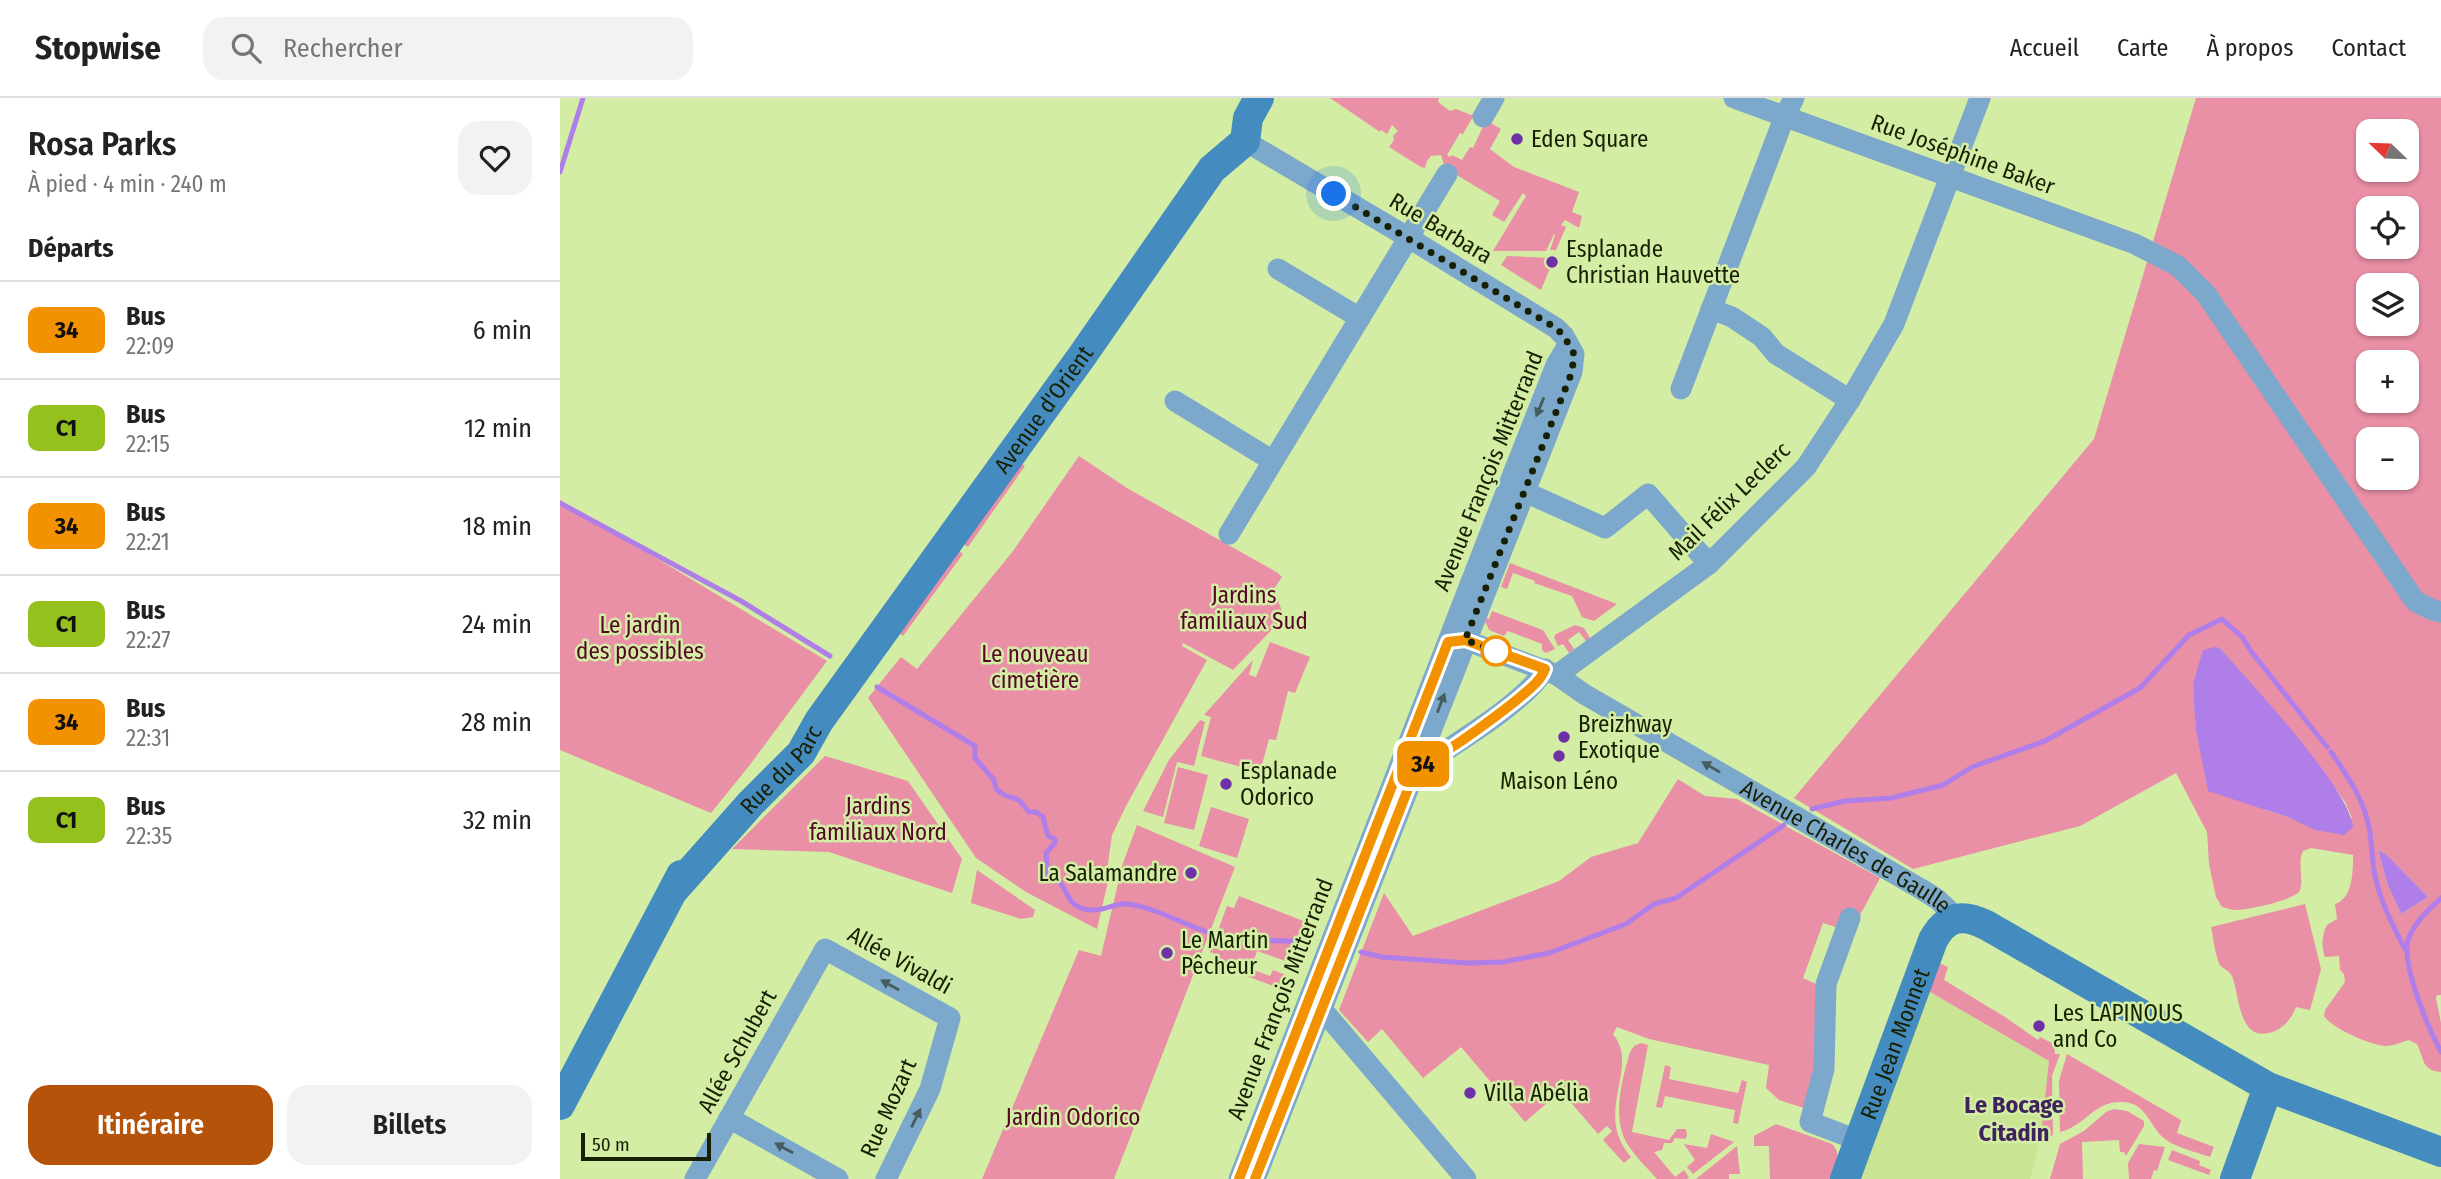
<!DOCTYPE html>
<html lang="fr">
<head>
<meta charset="utf-8">
<style>
	:root { --surface:#fff; --page:#f2f2f2; --text:#222; --muted:#767676; --line:#e0e0e0; --accent:#b45309 }
	body { margin:0; font-family:"Fira Sans Condensed",sans-serif; background:var(--page); color:var(--text); height:100vh; display:flex; flex-direction:column; font-size:26px; white-space:nowrap }
	* { box-sizing:border-box; margin:0 }
	p { font-size:23px; color:var(--muted) }
	.icon { flex:none; width:38px; height:38px; fill:none; stroke:currentColor; stroke-width:2; stroke-linecap:round; stroke-linejoin:round }
	.map { position:relative; flex:1; overflow:hidden }
	.details { display:flex; flex-direction:column; background:var(--surface); width:560px }
	.details>* { flex:none }
	.badge { padding:0 14px; border-radius:10px; font-size:24px; line-height:46px }
	.needle { width:46px; rotate:293deg }
	.fabs { position:absolute; left:1796px; top:21px; display:grid; gap:14px }
	.fabs a { display:grid; place-items:center; width:63px; height:63px; border-radius:14px; background:var(--surface); box-shadow:0 2px 5px #0004; font-size:35px }
	.scale { position:absolute; left:21px; bottom:18px; width:130px; box-sizing:border-box; padding-left:7px; border:4px solid #182004; border-top:0; font-size:19px; line-height:24px; white-space:nowrap; color:#182004; -webkit-text-stroke:5px #d4eda4; paint-order:stroke }
	.you { position:absolute; width:35px; height:35px; margin:-18px; border:5px solid #fff; border-radius:50%; background:#1a73e8; box-shadow:0 0 0 10px #1a73e833 }
	.map>.badge { position:absolute; translate:-50% -50%; box-shadow:0 0 0 4px #fff }
	h2 { padding:0 28px; font-size:26px; line-height:63px }
	.round { display:grid; place-items:center; flex:none; width:74px; height:74px; border-radius:21px; background:var(--page) }
	.overview { display:flex; align-items:center; justify-content:space-between; height:119px; padding:0 28px }
	h1 { font-size:33px; font-weight:600; line-height:52px }
	.primary-button { display:flex; gap:14px; margin-top:auto; padding:14px 28px }
	.primary-button a { flex:1; height:80px; border-radius:21px; background:var(--accent); color:#fff; font-size:28px; font-weight:600; line-height:80px; text-align:center }
	.primary-button a+a { background:var(--page); color:var(--text) }
	ul { padding:0; list-style:none }
	li { display:flex; align-items:center; gap:21px; height:98px; padding:0 28px; border-top:2px solid var(--line) }
	li div { flex:1 }
	li b { display:block; font-size:26px }
	li em { font-style:normal }
	li .badge { min-width:77px; font-weight:700; text-align:center }
	header { display:flex; align-items:center; gap:42px; box-sizing:border-box; height:98px; padding:0 35px; background:var(--surface); border-bottom:2px solid var(--line) }
	header strong { font-size:33px }
	nav { display:flex; gap:38px; margin-inline-start:auto; font-size:24px }
	.search { width:490px; height:63px; background:var(--page); display:flex; align-items:center; gap:18px; box-sizing:border-box; padding:0 24px; border-radius:21px; color:var(--muted); font-size:26px }
	main { display:flex; flex:1; min-height:0 }
	.map>svg:first-child { display:block }
	.built { fill:#c9e594 }
	.green { fill:#e98fa6; fill-rule:evenodd }
	.water { fill:#af7ee8 }
	.lines { fill:none; stroke-linecap:round; stroke-linejoin:round }
	.stream { stroke:#af7ee8; stroke-width:5 }
	.street { stroke:#7ca8cc; stroke-width:21 }
	.secondary { stroke:#448bc0; stroke-width:30 }
	.oneway { fill:#455d5e }
	.line-casing { stroke:#fff; stroke-width:16 }
	.line { stroke:#f39200; stroke-width:10 }
	.walk { stroke:#182004; stroke-width:7; stroke-dasharray:0 12.6 }
	.poi-dot { fill:#6e30a6; stroke:#d4eda4; stroke-width:2.5 }
	.stop-dot { fill:#fff; stroke:#f39200; stroke-width:3.5 }
	.labels { text-anchor:middle; stroke-width:5; stroke-linejoin:round; paint-order:stroke }
	.poi-label { font-size:23px; fill:#182004; stroke:#d4eda4; text-anchor:start }
	.street-label { font-size:23px; fill:#182004; stroke:#d4eda4 }
	.park-label { font-size:23px; fill:#560527; stroke:#d4eda4 }
	.neighbourhood-label { font-size:24px; font-weight:bold; fill:#3f235d; stroke:#d4eda4 }
</style>
</head>
<body>
<header>
<strong>Stopwise</strong>
<div class="search"><svg class="icon" aria-label="search" viewBox="0 0 24 24"><circle cx="10" cy="10" r="6"/><path d="M15 15l6 6"/></svg>Rechercher</div>
<nav><a>Accueil</a><a>Carte</a><a>À propos</a><a>Contact</a></nav>
</header>
<main>
<section class="details">
<div class="overview"><div><h1>Rosa Parks</h1><p>À pied · 4 min · 240 m</p></div><a class="round"><svg class="icon" aria-label="heart" viewBox="0 0 24 24"><path d="M12 20l-8-8c-3-5 5-10 8-4 3-6 11-1 8 4z"/></svg></a></div>
<h2>Départs</h2>
<ul>
<li><span class="badge" style="background:#f39200;color:#111">34</span><div><b>Bus</b><p>22:09</p></div><em>6 min</em></li>
<li><span class="badge" style="background:#95c11e;color:#111">C1</span><div><b>Bus</b><p>22:15</p></div><em>12 min</em></li>
<li><span class="badge" style="background:#f39200;color:#111">34</span><div><b>Bus</b><p>22:21</p></div><em>18 min</em></li>
<li><span class="badge" style="background:#95c11e;color:#111">C1</span><div><b>Bus</b><p>22:27</p></div><em>24 min</em></li>
<li><span class="badge" style="background:#f39200;color:#111">34</span><div><b>Bus</b><p>22:31</p></div><em>28 min</em></li>
<li><span class="badge" style="background:#95c11e;color:#111">C1</span><div><b>Bus</b><p>22:35</p></div><em>32 min</em></li>
</ul>
<div class="primary-button"><a>Itinéraire</a><a>Billets</a></div>
</section>
<div class="map">
<svg width="1881" height="1081" viewBox="0 0 1881 1081">
	<rect width="100%" height="100%" fill="#d4eda4"/>
	<path class="built" d="M1365,891l125,73 -9,74 -11,43h-174z"/>
	<path class="green" d="M770,0h109l-1,4 12,9 6,-2 15,6 4,-2 -12,21 -3,-1 -13,22 3,2 2,-2 10,5 8,-13 3,1 13,-28 15,9 -11,20 24,18 65,25 -7,20 10,4 -3,12 -14,-8 -4,5 5,2 -10,23h-6l5,-15 -1,-1 -8,17h-53l33,-55 -3,-3 -19,29 -12,-7 8,-14 -55,-33 -4,-13 -10,1 -4,5 -2,7 -4,-1 -32,-20 5,-7 -1,-4 5,-5 -6,-6 -5,9 -6,-4 -1,2z
		M1636,0h245v897h-4l-1,3 5,25v49c-20,-2 -16,-12 -24,-28l-8,-4c-7,2 -16,6 -23,6 -16,-1 -53,-17 -62,-30l1,-6 20,-28 -1,-8 -4,-4 -1,-14 -14,1c-4,-9 -3,-23 2,-32l10,-6 -2,-15c18,-6 18,-32 18,-49l-42,-7 -8,3c-6,12 1,26 -3,39 -3,10 -56,21 -67,20 -1,0 -10,-3 -11,-3l-6,-10 -7,-33 -2,-32 -31,-59 -96,53 -167,43 -119,-71 300,-359zM1808,33h38v39h-38zM1808,110h38v39h-38zM1808,187h38v39h-38zM1808,264h38v39h-38zM1808,341h38v39h-38zM1660,550l101,120 24,34 7,16h-62l-25,-8 -69,-80 -3,-46zM1818,752l9,5 41,42 -27,17 -14,-31z
		M947,158l47,2 -13,32 -40,-25z
		M519,358l48,32 151,85 4,4 -8,12 10,28 -51,53 -50,-27 -1,3 25,14 -81,146 -14,29 -5,35 3,3 -13,56 -71,-37 -50,-34 -108,-160 33,-41 16,12 96,-118z
		M461,365l4,3 -57,81 -8,-5 7,-1z
		M0,402l267,161 -78,105 -38,47 -151,-63z
		M395,450l8,6 -60,82 -4,-3z
		M950,465l107,41 -23,17 -12,-4 -10,-21 -38,-13 1,-2 -22,-8 -6,16 -6,-2z
		M932,513l51,19 12,19 -9,4 -4,-3v-6l-34,-13 -4,5 -15,-6 -4,-9 1,-3 3,1z
		M1015,527l9,3 6,10 -4,3 -7,-9 -11,8 6,9 -5,4 -6,-9 -5,2 -4,-9 2,-3z
		M710,544l40,15 -15,36 -7,-2 -12,49 -7,-1 -9,33 -59,-16 10,-39 -7,-2 49,-55 -4,15 7,2z
		M640,622l5,2 -11,44 -17,-4 -14,55 -20,-6 26,-51z
		M265,658l83,25 54,78 -10,34 -123,-41 -97,-3z
		M618,669l30,8 -14,55 -30,-7z
		M1118,681l27,17 32,3 143,79 -21,39 -21,11 -15,-5 -20,55 17,8 -3,83 -13,39 -25,-8 -13,-12 3,-23 -120,-26 -32,-12 -4,7c28,35 -21,78 18,123l-7,6 -21,-23 9,-9 -5,-5 -9,8 -37,-43 -36,31 -64,-75 -38,31 -41,-49 -14,13 -29,-32 45,-117 29,43 146,-55 32,-24 47,-14z
		M651,709l38,12 -12,39 -38,-12z
		M577,727l98,42 -121,312h-132l97,-229 22,6 21,-90z
		M417,772l58,40 -2,7 -12,2 -50,-16z
		M679,798l67,26 -15,41 -34,-12 -6,18 19,7 3,-6 13,5 -5,14 -69,-26 3,-9 -5,-2 17,-46 7,2z
		M1745,806l16,65 -11,41 -14,-3c-4,10 -10,19 -21,24 -37,15 -35,-35 -43,-55 -3,-6 -8,-6 -12,-11 -4,-6 -7,-29 -9,-38z
		M1374,863l14,6 -4,13 61,37 33,23 2,-3 14,7 1,10h5l-8,22 1,59 -6,2 -6,-1 8,-75 -124,-72z
		M1081,945l7,2 -16,87 37,8 8,-11h9l1,7 -2,3 -10,-1 -3,5h-8l-2,7 -8,2 21,25 9,-7 5,7 -2,2h-30c-10,-11 -21,-22 -29,-34 -17,-26 -6,-65 2,-93l4,-6z
		M1507,956l114,66 -4,13 37,14 -4,10c-14,-5 -33,-9 -45,-18 -18,-14 -18,-43 -54,-36 -19,4 -28,23 -51,29l-1,-51z
		M1105,967l6,2 -2,12 69,14 4,-13 5,2 -9,42 -5,-1 2,-13 -70,-14 -3,12 -6,-1z
		M1554,1011l13,2 17,10v5l-18,30 -2,-4h-4l-1,-12 -37,2 1,37h-33l10,-35 24,-13 22,-19z
		M1216,1026l56,20c11,11 3,23 -1,35h-61l-1,-33h-15v-10z
		M1151,1036l23,8 -41,32 -6,-7 8,-7 -11,-16 23,4z
		M1579,1046l26,3 -8,24 -3,-1 -3,9h-22l-1,-16z
		M1177,1048l3,28h-11v5h-33z
		M1612,1052l28,11 -1,4 12,5 -2,5 -41,-15z"/>
	<path class="water" d="M1655,549l5,1c30,35 129,139 133,179l-9,8 -29,-5 -25,-12 -82,-27 -12,-61 -2,-25 -1,-21 10,-34z
		M1818,752l9,5 41,42 -27,17 -14,-31z"/>
	<g class="lines">
		<path class="stream" d="M0,74l23,-74
			M0,405l181,98 89,55
			M317,589l98,59v12l19,22 2,9 8,6 15,5 10,12h7l7,5 5,19 7,3v4l-9,10 2,24c22,4 14,24 33,31 21,7 32,-6 47,-4 30,4 57,22 86,30 24,6 60,7 85,7
			M1771,654c17,25 35,50 39,81 2,14 2,29 5,43 6,27 18,50 31,75
			M1252,711l33,-8 46,-3 52,-13 29,-18 73,-26 95,-53 49,-53 33,-16 21,19 7,12 77,97
			M1881,800c-12,11 -25,23 -32,39 -10,24 20,92 32,115
			M801,854l21,5 85,6 36,-1 46,-9 77,-29 28,-20 22,-6 108,-73"/>
		<g class="street">
			<path d="M1174,0l401,146 43,22 28,28 209,307 18,9 8,2"/>
			<path d="M923,19l11,-19"/>
			<path d="M685,43l164,97 147,90 8,8 10,18 -2,18 -317,807"/>
			<path d="M718,171l82,49"/>
			<path d="M1151,211l21,8 30,20 14,17 74,46"/>
			<path d="M1121,291l103,-271 10,-20"/>
			<path d="M615,303l98,60"/>
			<path d="M954,389l91,41 43,-34 61,70"/>
			<path d="M669,436l218,-360"/>
			<path d="M894,543l11,-1 92,35 152,-111 97,-97 44,-67 44,-76 86,-226"/>
			<path id="s1" d="M997,577l27,19 337,195 16,10 19,18"/>
			<path d="M850,669l15,-3c33,-22 102,-63 120,-95"/>
			<path d="M1290,820l-24,66 -2,85 -14,53 50,19"/>
			<path d="M748,909l18,7 140,165"/>
			<path d="M169,1020l109,61"/>
			<path d="M135,1081l130,-230 125,69 -20,71 -44,90"/>
			<path d="M679,1081l274,-705 43,-109 12,-20"/>
		</g>
		<g class="secondary">
			<path id="s2" d="M113,793l78,-88 50,-50 18,-32 263,-365 130,-187 33,-28 3,-23 11,-20"/>
			<path d="M0,1007l121,-230"/>
			<path id="s3" d="M1285,1081l88,-239c13,-24 29,-27 53,-15l282,162 173,65"/>
			<path d="M1675,1081l33,-92"/>
		</g>
	</g>
	<defs><path id="oneway-solid" d="M-6-.8H1V-3.2L6.5 0L1 3.2V.8H-6Z" transform="scale(1.75)"/></defs>
	<g class="oneway">
		<use href="#oneway-solid" transform="translate(980 309) rotate(112)"/>
		<use href="#oneway-solid" transform="translate(881 605) rotate(-69)"/>
		<use href="#oneway-solid" transform="translate(1151 669) rotate(-150)"/>
		<use href="#oneway-solid" transform="translate(330 887) rotate(-151)"/>
		<use href="#oneway-solid" transform="translate(356 1020) rotate(-64)"/>
		<use href="#oneway-solid" transform="translate(224 1050) rotate(-151)"/>
	</g>
	<g class="lines">
		<g class="line-casing">
			<path id="line" d="M679,1081l209,-537 17,-2 80,29c-2,5 -5,10 -9,14 -19,19 -95,76 -119,83l-162,413"/>
		</g>
		<use href="#line" class="line"/>
		<path class="walk" d="M774,96l222,134 8,8 10,18 -2,18 -107,268 33,12 -2,-1"/>
	</g>
	<g class="poi-dot">
		<circle cx="957" cy="41" r="7"/>
		<circle cx="992" cy="164" r="7"/>
		<circle cx="1004" cy="639" r="7"/>
		<circle cx="999" cy="658" r="7"/>
		<circle cx="666" cy="686" r="7"/>
		<circle cx="631" cy="775" r="7"/>
		<circle cx="607" cy="855" r="7"/>
		<circle cx="1479" cy="928" r="7"/>
		<circle cx="910" cy="995" r="7"/>
	</g>
	<circle class="stop-dot" cx="936" cy="553" r="14"/>
	<g class="labels">
		<g class="poi-label">
			<text x="971" y="49">Eden Square</text>
			<text x="1006" y="159">Esplanade<tspan x="1006" dy="26">Christian Hauvette</tspan></text>
			<text x="1018" y="634">Breizhway<tspan x="1018" dy="26">Exotique</tspan></text>
			<text x="680" y="681">Esplanade<tspan x="680" dy="26">Odorico</tspan></text>
			<text x="999" y="691" text-anchor="middle">Maison Léno</text>
			<text x="617" y="783" text-anchor="end">La Salamandre</text>
			<text x="621" y="850">Le Martin<tspan x="621" dy="26">Pêcheur</tspan></text>
			<text x="1493" y="923">Les LAPINOUS<tspan x="1493" dy="26">and Co</tspan></text>
			<text x="924" y="1003">Villa Abélia</text>
		</g>
		<g class="street-label">
			<text transform="translate(1403 56) rotate(20)" y="8">Rue Joséphine Baker</text>
			<text transform="translate(881 130) rotate(31)" y="8">Rue Barbara</text>
			<text dy="8" stroke="none"><textPath href="#s2" startOffset="609">Avenue d'Orient</textPath></text>
			<text transform="translate(928 373) rotate(-68)" y="8">Avenue François Mitterrand</text>
			<text transform="translate(1169 403) rotate(-44)" y="8">Mail Félix Leclerc</text>
			<text dy="8" stroke="none"><textPath href="#s2" startOffset="163">Rue du Parc</textPath></text>
			<text dy="8" stroke="none"><textPath href="#s1" startOffset="336">Avenue Charles de Gaulle</textPath></text>
			<text transform="translate(340 862) rotate(29)" y="8">Allée Vivaldi</text>
			<text transform="translate(720 901) rotate(-69)" y="8">Avenue François Mitterrand</text>
			<text dy="8" stroke="none"><textPath href="#s3" startOffset="144">Rue Jean Monnet</textPath></text>
			<text transform="translate(177 953) rotate(-61)" y="8">Allée Schubert</text>
			<text transform="translate(328 1010) rotate(-66)" y="8">Rue Mozart</text>
		</g>
		<g class="park-label">
			<text x="684" y="505">Jardins<tspan x="684" dy="26">familiaux Sud</tspan></text>
			<text x="80" y="535">Le jardin<tspan x="80" dy="26">des possibles</tspan></text>
			<text x="475" y="564">Le nouveau<tspan x="475" dy="26">cimetière</tspan></text>
			<text x="318" y="716">Jardins<tspan x="318" dy="26">familiaux Nord</tspan></text>
			<text x="513" y="1027">Jardin Odorico</text>
		</g>
		<g class="neighbourhood-label">
			<text x="1454" y="1015">Le Bocage<tspan x="1454" dy="28">Citadin</tspan></text>
		</g>
	</g>
</svg>
<div class="fabs">
<a><svg class="needle" viewBox="-14 -14 28 28"><path d="M0-13l5 13h-10z" fill="#e53935"/><path d="M0 13l5-13h-10z" fill="#767676"/></svg></a>
<a><svg class="icon" aria-label="locate" viewBox="0 0 24 24"><circle cx="12" cy="12" r="6"/><path d="M12 2v4M12 18v4M2 12h4M18 12h4"/></svg></a>
<a><svg class="icon" aria-label="layers" viewBox="0 0 24 24"><path d="M12 4l9 5-9 5-9-5zM3 14l9 5 9-5"/></svg></a>
<a>+</a>
<a>−</a>
</div>
<div class="scale">50 m</div>
<div class="you" style="left:774px;top:96px"></div>
<b class="badge" style="left:863px;top:666px;background:#f39200;color:#111">34</b>
</div>
</main>
</body>
</html>
